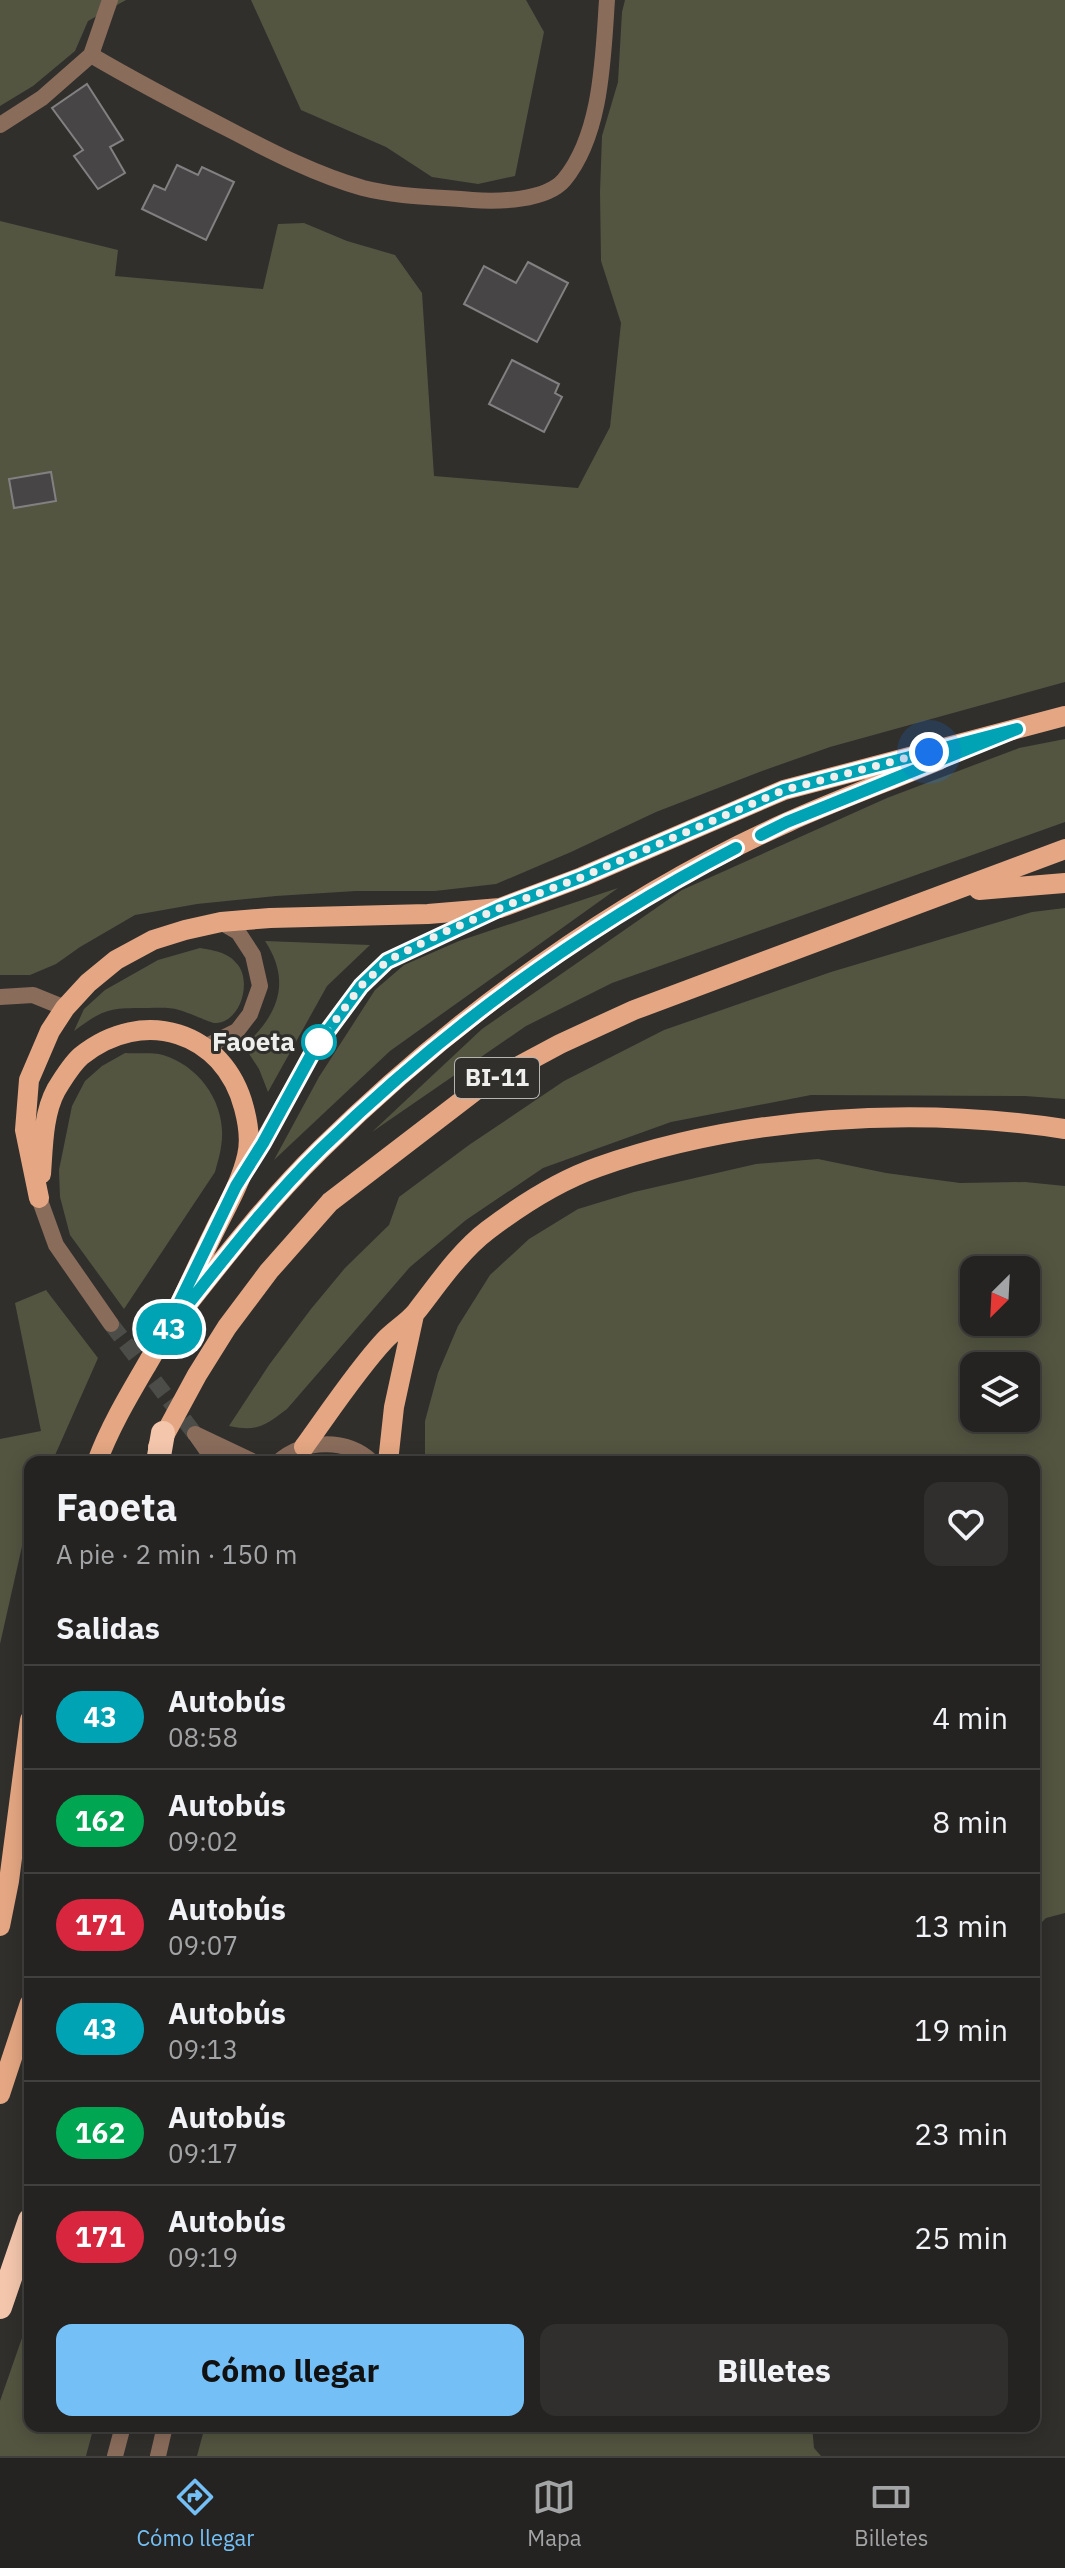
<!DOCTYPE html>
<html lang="es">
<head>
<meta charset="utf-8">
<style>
	:root { --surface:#242321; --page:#302f2e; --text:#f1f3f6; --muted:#a3a4a5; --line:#41403f; --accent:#74c0f6 }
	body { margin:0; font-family:"IBM Plex Sans",sans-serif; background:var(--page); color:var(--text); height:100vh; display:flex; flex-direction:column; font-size:30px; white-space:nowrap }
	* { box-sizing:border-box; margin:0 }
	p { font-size:26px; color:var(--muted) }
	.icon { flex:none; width:44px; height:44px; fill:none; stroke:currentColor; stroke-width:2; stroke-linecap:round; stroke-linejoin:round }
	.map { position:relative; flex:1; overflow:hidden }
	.sheet { position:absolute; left:24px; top:1456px; width:1016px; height:976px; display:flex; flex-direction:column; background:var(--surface); border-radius:16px; box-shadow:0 4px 20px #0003,0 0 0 2px var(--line) }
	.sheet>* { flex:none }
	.badge { padding:0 16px; border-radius:26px; font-size:28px; line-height:52px }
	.needle { width:52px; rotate:204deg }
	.controls { position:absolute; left:960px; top:1256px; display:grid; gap:16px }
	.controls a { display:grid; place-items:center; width:80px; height:80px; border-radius:16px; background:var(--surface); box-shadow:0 4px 20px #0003,0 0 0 2px var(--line); font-size:40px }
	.you { position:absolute; width:40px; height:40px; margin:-20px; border:6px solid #fff; border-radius:50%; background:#1a73e8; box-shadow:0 0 0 12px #1a73e833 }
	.map>.badge { position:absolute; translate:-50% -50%; box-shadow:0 0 0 4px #fff }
	h2 { padding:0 32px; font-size:30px; line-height:72px }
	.round { display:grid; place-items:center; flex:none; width:84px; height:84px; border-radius:16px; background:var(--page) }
	.summary { display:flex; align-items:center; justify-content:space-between; height:136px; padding:0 32px }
	h1 { font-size:38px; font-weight:700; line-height:60px }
	.cta { display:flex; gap:16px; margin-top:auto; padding:16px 32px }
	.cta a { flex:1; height:92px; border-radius:16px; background:var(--accent); color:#111; font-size:32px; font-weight:700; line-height:92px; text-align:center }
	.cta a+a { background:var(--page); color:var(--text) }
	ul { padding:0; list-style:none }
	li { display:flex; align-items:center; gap:24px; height:104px; padding:0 32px; border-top:2px solid var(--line) }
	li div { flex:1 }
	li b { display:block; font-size:30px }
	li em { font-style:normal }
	li .badge { min-width:88px; font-weight:700; text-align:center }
	.tab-bar { display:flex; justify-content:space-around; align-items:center; height:112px; border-top:2px solid var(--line); background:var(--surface); font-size:22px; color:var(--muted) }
	.tab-bar a { display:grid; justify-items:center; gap:4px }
	.tab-bar .current { color:var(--accent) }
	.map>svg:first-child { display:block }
	.green { fill:#535541; fill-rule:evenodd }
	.building { fill:#484546; stroke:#838081; stroke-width:2 }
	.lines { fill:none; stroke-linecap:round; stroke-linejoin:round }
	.street-tunnel { stroke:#4c4c49; stroke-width:16; stroke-dasharray:16 8; stroke-linecap:butt }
	.lane { stroke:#8a6c5b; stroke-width:16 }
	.street { stroke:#8a6c5b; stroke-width:16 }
	.primary { stroke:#e5a783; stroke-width:20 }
	.highway { stroke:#f4c7ad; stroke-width:24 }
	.line-casing { stroke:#fff; stroke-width:18 }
	.line { stroke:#00a3b4; stroke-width:12 }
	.walk { stroke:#eeeeec; stroke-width:8; stroke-dasharray:0 14.4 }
	.stop-dot { fill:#fff; stroke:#00a3b4; stroke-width:4 }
	.labels { text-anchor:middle; stroke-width:6; stroke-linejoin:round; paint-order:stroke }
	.shield { fill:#302f2c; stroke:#b5b5b2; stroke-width:2 }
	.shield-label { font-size:24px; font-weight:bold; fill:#eeeeec }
	.stop-label { font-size:26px; font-weight:bold; fill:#eeeeec; stroke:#302f2c; text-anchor:end }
</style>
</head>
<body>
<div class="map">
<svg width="1065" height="2456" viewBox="0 0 1065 2456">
	<rect width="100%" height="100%" fill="#302f2c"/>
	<path class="green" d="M0,0h126l-38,21 -13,30 -42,35 -33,20z
		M251,0h275l18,32 -29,144 -37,8 -46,-7 -46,-30 -85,-37z
		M625,0h440v682l-235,65 -68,24 -106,41 -85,40 -75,32 -61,7h-79l-80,5 -79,8 -62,11 -55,32 -24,17 -26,11h-30v-754l118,29 -3,26 148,13 15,-65 26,-1 43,18 48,14 27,38 12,183 144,12 32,-61 11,-104 -20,-62 -1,-69 2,-56 16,-54 4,-70z
		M1065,739v83l-453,161 -86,43 -154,106 110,-103 200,-139 205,-92 132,-50z
		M618,888l-228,163 -116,109 45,-83 56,-87 29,-25 55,-24z
		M1065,908v191l-40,-3 -214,-1 -140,27 -128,46 -77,52 -56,47 -123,142c-23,17 -29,23 -58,17l40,-61 42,-56 34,-41 44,-43 10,-28 70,-52 95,-64 100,-51 167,-58 201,-60z
		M265,941l105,4 -43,41 -59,106 -9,-23 -15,-23c34,-31 48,-64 21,-105z
		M200,948c16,3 28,4 38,17 14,18 2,59 -24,58 -5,-1 -27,-11 -35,-13 -10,-3 -20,-2 -31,-2 -38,0 -43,0 -74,23l10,-22 21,-19 53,-30z
		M125,1053c12,1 27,-1 38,2 39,12 65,52 58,92 -1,8 -4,17 -6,25l-91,137 -54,-74 -10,-38 -1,-27 13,-64 13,-25 17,-15z
		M818,1159l68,14 74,10 65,-1 40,4v727l-19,5 -12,12v-468h-609v-41l13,-48 20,-47 32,-51 39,-36 49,-30 56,-17 122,-28zM974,1270h52v52h-52zM974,1366h52v52h-52z
		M46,1290l52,68 -46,104h-22v62l-7,18 -23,102v-205l41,-8 -26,-128z
		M30,2315v111h64l-8,30h-86v-55z
		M205,2426h607l2,22 7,8h-624z"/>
	<path class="building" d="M87,84l36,56 -13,7 15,26 -27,16 -24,-33 9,-6 -31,-42z
		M177,165l21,10 4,-8 32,15 -28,58 -64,-31 12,-24 11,5z
		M528,262l40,21 -31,59 -73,-38 20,-38 32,17z
		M512,360l47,24 -4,9 7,4 -18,35 -55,-28z
		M51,472l5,29 -42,7 -5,-29z"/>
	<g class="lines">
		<path class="street-tunnel" d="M111,1324l84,110"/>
		<path class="lane" d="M91,55c46,27 92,51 139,75 42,22 87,45 133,58 35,9 73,9 109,12 25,2 74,1 92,-20 38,-46 39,-123 43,-180
			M205,1047l32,-16 13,-17 10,-28 -7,-31 -15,-23 -17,-10
			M246,1170l69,-122 46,-62 26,-25 104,-49"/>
		<path class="street" d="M0,125l42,-27 49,-43 19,-55
			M0,997l33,-2 32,13
			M39,1198l17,47 55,79
			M195,1434l59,28
			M196,1435l19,27
			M278,1462c26,-23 69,-24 94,0
			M115,2456l8,-30
			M158,2456l7,-30"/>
		<path class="primary" d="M979,890l86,-7
			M41,1174c2,-27 2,-60 15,-84 6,-10 16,-26 25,-34 62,-50 143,-25 163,52 4,15 7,32 3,48 -6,27 -22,53 -34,78 -17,34 -32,70 -51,104 -22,40 -49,80 -65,124
			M39,1198l-14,-68 4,-50 21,-49 15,-23 23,-25 28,-23 37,-20 32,-10 36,-8 49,-4 158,-4 72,-6 82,-31 202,-87 281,-74
			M164,1334c50,-63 99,-128 156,-184 134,-132 296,-251 468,-328 49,-22 101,-41 151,-62
			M158,1447l39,-72 30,-48 42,-56 61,-69 150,-115 80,-43 74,-34 431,-161
			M304,1447c24,-33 53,-77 80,-106 10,-11 23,-18 32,-29 22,-28 43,-60 72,-82 33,-25 70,-49 110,-63 145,-51 315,-61 467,-38
			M388,1462l6,-55 20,-92
			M0,1926l9,-45 21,-161
			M0,2094l30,-91"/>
		<path class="highway" d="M158,1462l5,-29
			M0,2307l30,-87"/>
	</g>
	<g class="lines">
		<g class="line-casing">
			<path id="line" d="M736,848c-153,79 -292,181 -415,301 -58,57 -106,122 -157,185l72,-148 27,-43 52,-95 46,-62 26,-25 113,-53 82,-31 202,-87 233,-61 -230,93 -26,13"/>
		</g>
		<use href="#line" class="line"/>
		<path class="walk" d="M319,1042l-4,6 46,-62 26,-25 53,-27 60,-26 82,-31 202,-87 145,-38"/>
	</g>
	<circle class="stop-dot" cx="319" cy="1042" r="16"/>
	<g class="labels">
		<rect class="shield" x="455" y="1058" width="84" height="40" rx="6"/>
		<g class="shield-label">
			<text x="497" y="1086">BI-11</text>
		</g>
		<g class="stop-label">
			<text x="295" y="1051">Faoeta</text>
		</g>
	</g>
</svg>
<div class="controls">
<a><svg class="needle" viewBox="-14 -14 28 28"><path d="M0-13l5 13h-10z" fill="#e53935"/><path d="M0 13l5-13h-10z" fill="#a3a4a5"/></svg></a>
<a><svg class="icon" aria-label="layers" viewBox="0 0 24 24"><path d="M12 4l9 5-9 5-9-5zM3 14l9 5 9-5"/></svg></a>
</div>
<div class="you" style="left:929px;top:752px"></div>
<b class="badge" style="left:169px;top:1329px;background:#00a3b4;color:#fff">43</b>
<section class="sheet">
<div class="summary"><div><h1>Faoeta</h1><p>A pie · 2 min · 150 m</p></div><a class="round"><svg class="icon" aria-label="heart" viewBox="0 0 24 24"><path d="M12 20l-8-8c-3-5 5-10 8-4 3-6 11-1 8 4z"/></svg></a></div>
<h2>Salidas</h2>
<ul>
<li><span class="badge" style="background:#00a3b4;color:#fff">43</span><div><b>Autobús</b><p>08:58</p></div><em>4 min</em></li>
<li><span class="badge" style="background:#00a651;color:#fff">162</span><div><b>Autobús</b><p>09:02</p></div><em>8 min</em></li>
<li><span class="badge" style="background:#d7263d;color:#fff">171</span><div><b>Autobús</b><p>09:07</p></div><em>13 min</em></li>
<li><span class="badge" style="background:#00a3b4;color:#fff">43</span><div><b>Autobús</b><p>09:13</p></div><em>19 min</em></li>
<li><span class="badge" style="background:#00a651;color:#fff">162</span><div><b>Autobús</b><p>09:17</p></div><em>23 min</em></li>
<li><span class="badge" style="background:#d7263d;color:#fff">171</span><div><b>Autobús</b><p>09:19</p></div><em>25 min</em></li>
</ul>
<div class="cta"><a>Cómo llegar</a><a>Billetes</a></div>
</section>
</div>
<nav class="tab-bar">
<a class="current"><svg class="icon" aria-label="directions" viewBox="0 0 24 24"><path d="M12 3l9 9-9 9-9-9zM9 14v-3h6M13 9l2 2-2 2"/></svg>Cómo llegar</a>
<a><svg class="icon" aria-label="map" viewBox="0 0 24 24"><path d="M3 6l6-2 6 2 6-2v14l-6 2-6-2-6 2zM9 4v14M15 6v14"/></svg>Mapa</a>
<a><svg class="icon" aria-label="tickets" viewBox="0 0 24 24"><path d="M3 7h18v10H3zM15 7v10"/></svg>Billetes</a>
</nav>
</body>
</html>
